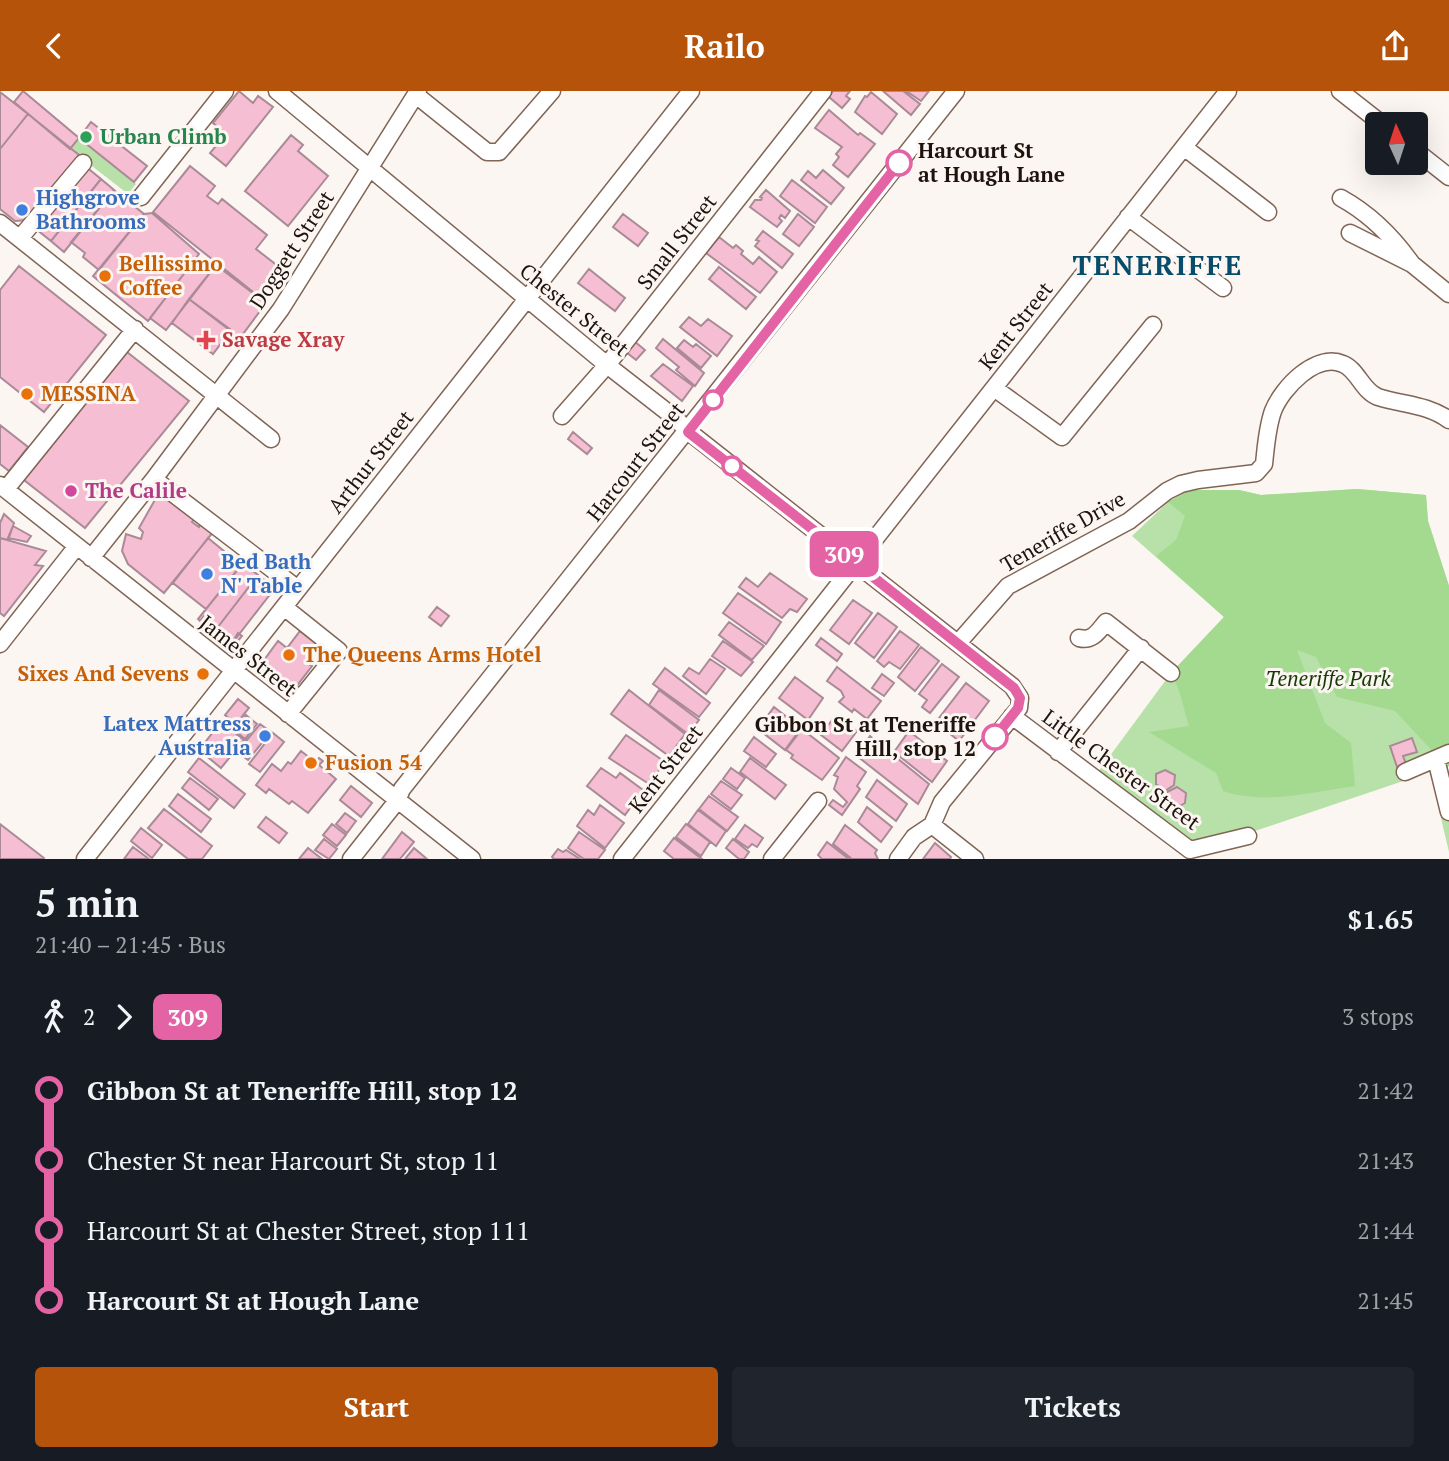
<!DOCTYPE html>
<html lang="en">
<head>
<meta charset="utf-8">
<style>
	:root { --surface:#171b24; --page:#20242c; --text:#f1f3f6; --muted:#9ea1a6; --accent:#b45309 }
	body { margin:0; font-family:"PT Serif",serif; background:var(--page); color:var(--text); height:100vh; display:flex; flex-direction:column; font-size:26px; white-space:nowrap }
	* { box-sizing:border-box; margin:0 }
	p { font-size:23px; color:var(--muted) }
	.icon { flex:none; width:38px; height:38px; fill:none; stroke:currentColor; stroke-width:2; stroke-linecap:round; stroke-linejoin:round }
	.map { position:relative; height:768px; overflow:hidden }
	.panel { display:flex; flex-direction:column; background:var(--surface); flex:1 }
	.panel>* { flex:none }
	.badge { padding:0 14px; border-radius:10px; font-size:24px; line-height:46px }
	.needle { width:46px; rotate:357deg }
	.tools { position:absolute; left:1365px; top:21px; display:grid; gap:14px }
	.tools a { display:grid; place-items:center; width:63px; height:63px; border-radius:7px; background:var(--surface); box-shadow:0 7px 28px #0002; font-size:35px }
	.map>.badge { position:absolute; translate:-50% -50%; box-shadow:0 0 0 4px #fff }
	.legs { display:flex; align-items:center; gap:10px; height:77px; padding:0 35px; font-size:23px }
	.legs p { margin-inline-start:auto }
	.overview { display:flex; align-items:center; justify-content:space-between; height:119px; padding:0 35px }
	h1 { font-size:38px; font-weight:800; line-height:52px }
	.cta { display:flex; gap:14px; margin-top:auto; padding:14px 35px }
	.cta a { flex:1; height:80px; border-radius:7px; background:var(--accent); color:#fff; font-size:28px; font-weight:800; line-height:80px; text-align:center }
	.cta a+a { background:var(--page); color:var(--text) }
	ul { padding:0 35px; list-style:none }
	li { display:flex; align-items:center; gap:24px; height:70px; font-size:26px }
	li i { display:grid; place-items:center; width:10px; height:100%; margin:0 9px; background:currentColor }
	li i::after { content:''; width:18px; height:18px; margin:-9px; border:5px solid; border-radius:50%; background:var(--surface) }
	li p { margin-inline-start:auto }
	li:first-child i { background:linear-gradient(#0000 50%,currentColor 0) }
	li:last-child i { background:linear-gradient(currentColor 50%,#0000 0) }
	header { display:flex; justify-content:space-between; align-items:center; height:91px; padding:0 35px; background:var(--accent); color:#fff; font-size:32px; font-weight:800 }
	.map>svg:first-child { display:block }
	.green { fill:#b7e1a8 }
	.forest { fill:#a4da90 }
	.building { fill:#f5bed3; stroke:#aa8a96; stroke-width:2 }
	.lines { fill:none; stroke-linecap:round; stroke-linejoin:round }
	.minor-casing { stroke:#806555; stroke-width:19 }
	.minor { stroke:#fff; stroke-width:16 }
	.line-1-casing { stroke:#fff; stroke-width:16 }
	.line-1 { stroke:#e463a4; stroke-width:10 }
	.leisure-dot { fill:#2e9e5b; stroke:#fcf6f2; stroke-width:2.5 }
	.stop-1-dot { fill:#fff; stroke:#e463a4; stroke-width:3.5 }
	.shop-dot { fill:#3f7fe0; stroke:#fcf6f2; stroke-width:2.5 }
	.food-dot { fill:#e8710a; stroke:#fcf6f2; stroke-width:2.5 }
	.health-dot { fill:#e0444e; stroke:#fcf6f2; stroke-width:2.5 }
	.hotel-dot { fill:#d1479c; stroke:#fcf6f2; stroke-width:2.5 }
	.labels { text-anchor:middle; stroke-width:6; stroke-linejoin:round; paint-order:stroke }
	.leisure-label { font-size:21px; font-weight:bold; fill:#27864d; stroke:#fcf6f2; text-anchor:start }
	.stop-label { font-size:21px; font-weight:bold; fill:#1e130d; stroke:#fcf6f2; text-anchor:start }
	.shop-label { font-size:21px; font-weight:bold; fill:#366cbe; stroke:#fcf6f2; text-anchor:start }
	.street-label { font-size:21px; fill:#1e130d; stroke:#fcf6f2 }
	.food-label { font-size:21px; font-weight:bold; fill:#c56008; stroke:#fcf6f2; text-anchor:start }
	.health-label { font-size:21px; font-weight:bold; fill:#be3a42; stroke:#fcf6f2; text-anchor:start }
	.hotel-label { font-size:21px; font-weight:bold; fill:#b23c85; stroke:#fcf6f2; text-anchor:start }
	.park-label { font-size:21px; font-style:italic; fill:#173906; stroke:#fcf6f2 }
	.district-label { font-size:28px; font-weight:bold; letter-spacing:2px; fill:#084c6b; stroke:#fcf6f2 }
</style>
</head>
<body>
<header><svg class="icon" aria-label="back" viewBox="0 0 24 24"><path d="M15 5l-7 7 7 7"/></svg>Railo<svg class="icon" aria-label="share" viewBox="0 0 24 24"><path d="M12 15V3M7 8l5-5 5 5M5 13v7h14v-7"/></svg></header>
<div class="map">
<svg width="1449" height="768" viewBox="0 0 1449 768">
	<rect width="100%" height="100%" fill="#fcf6f2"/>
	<path class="green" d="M79,47l57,46 -8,10 -58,-45z
		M1357,398l69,6 2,26 21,65v180l-6,2 6,25v59l-19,-80 -181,61 -55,12 -96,-73 73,-99 53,-56 -92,-81 36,-34 21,-12h50l22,5z"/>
	<path class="forest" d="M1357,398l69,6 2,26 21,65v180l-6,2 -6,-12 -42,-45 -58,-14 -21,-40 -19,-7 28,73 26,20 4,43c-43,6 -90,19 -132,5l-7,-18 -67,-41 40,-6c-6,-19 -8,-35 -18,-53l53,-56 -68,-61 20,-16 9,-24 -17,-14 21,-12h50l22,5z"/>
	<path class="building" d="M23,0l56,47 -9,11 -56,-47z
		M239,0l14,12 5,-7 15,11 -47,59 -16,-13 16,-19 -13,-11z
		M833,0h17l-4,5 4,3 -8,9 -13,-11z
		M883,0h20l17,13 -9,11z
		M906,0h23l-8,10z
		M0,1l28,22 -28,35z
		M871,1l26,22 -15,20 -27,-22 10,-16 2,1z
		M829,19l29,25 2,-2 15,11 -27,33 -15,-12 6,-8 -3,-3 6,-7 -27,-19z
		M28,23l51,41 -51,65 -13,1 -15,-12v-60z
		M91,31l56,44 -13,16 -55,-44z
		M291,44l12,10 -5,6 30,25 -40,50 -43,-35z
		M85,75l16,13 -50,62 -15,-12z
		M190,75l25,20 -8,10 11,8 4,-5 45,36 -11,14 27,21 -20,30 -110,-88z
		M823,79l21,18 -13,16 -30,-24 7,-9 8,7z
		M101,88l13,11 -50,62 -13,-11z
		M792,89l35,27 -12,16 -35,-27z
		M114,99l30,24 -45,56 -16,-13 2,-4 -14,-11z
		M766,99l24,21 -5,7 -4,-3 -2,3 3,3 -5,6 -27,-20 5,-7h6l1,-2 -2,-1z
		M152,122l47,41 -51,67 -55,-45 51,-62z
		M623,123l25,19 -10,13 -25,-19z
		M798,123l16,13 -15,19 -16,-12z
		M763,140l30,23 -11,14 -27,-22 4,-5 -3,-1z
		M719,146l14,11 3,-3 7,6 -2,3 12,10 6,-7 18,15 -17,21 -54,-40z
		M197,166l16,12 -47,61 -16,-12z
		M216,174l50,38 -26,35 -51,-39z
		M19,175l87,69 -62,77 -44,-35v-87z
		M719,176l37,30 -10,12 -37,-30z
		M589,178l36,29 -10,13 -37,-28z
		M189,208l42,31 -18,24 -41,-31z
		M689,226l12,9 7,-7 24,17 -15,20 -37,-29z
		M663,248l41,34 -9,13 -19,-16 3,-3 -23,-19z
		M684,249l9,7 3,-3 15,12 -10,12 -24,-20z
		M634,250l11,9 -9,10 -10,-8z
		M127,261l62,49 -104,127 -61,-48z
		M663,273l30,22 -11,15 -31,-25z
		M0,334l28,22 -19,24 -9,-7z
		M573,341l19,16 -5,6 -19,-15z
		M162,399l33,27 -3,5 7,5 3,-5 12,9 -50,62 -36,-29 -6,-13 4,-17 15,5 2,-7 -4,-4 17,-30 2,1z
		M4,423l10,9 -6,17 -8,-2v-15z
		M13,435l18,10 -4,6 -19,-4z
		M0,447l46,13 -11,14 8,1 -39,50 -4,-3z
		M208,447l33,27 -35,44 -33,-26z
		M243,472l15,12 -44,57 -12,-10 3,-5 -1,-1 -4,5 -2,-2z
		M770,482l37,26 -10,13 -7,-3 -8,9 -43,-31 7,-9 12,9z
		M258,484l17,13 -45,58 -16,-14z
		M738,502l43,29 -15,22 -43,-31z
		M853,509l19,13 -23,31 -19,-14z
		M437,516l12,9 -8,10 -12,-9z
		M878,522l19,14 -23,31 -19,-15z
		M729,531l35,24 -12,14 -33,-25z
		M300,540l18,14 -13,17 7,4 -20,26 -33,-25 19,-26 9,7z
		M900,540l19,14 -19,24 -11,-7 -5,5 -7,-6z
		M214,541l16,14 8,-13 4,3 -9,11 -6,1 -16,-13z
		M821,547l21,16 -5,7 -21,-16z
		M723,550l30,21 -12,14 -29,-20z
		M921,556l18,14 -24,30 -17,-14z
		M710,568l15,10 -19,25 -23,-18 6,-8 10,6z
		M942,573l17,13 -29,36 -8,-6 5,-7 -8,-6z
		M837,576l44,34 -14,18 -13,-10 -2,3 -13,-10 5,-5 -3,-6 -14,-10z
		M665,577l45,35 -11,14 -46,-33z
		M882,583l12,9 -10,13 -12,-8z
		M795,586l28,21 -15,22 -29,-22z
		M966,592l23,18 -30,40 -10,-8 3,-5 -13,-10z
		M629,599l56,44 -16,22 -58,-42z
		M659,599l40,30 -11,14 -39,-29z
		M238,608l11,9 -13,16 -11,-9z
		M774,616l27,21 -16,22 -27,-21z
		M246,624l11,9 -12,15 -11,-9z
		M835,625l22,15 -15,20 -21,-16z
		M221,631l23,18 -23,28 -22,-18z
		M260,633l11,8 -23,28 -11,-8z
		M802,638l37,29 -17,22 -31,-22 2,-3 -7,-5z
		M909,640l38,30 -15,21 -38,-30z
		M273,642l11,9 -24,30 -11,-8z
		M626,644l39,27 -16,22 -40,-26z
		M870,645l59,48 -11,20 -61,-48z
		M754,646l22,17 -10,13 -22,-16z
		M1412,647l5,14 -14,4 3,8 -9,3 -7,-21z
		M301,660l14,11 4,-4 4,3 -4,4 6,5 3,-4 4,3 -3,4 7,6 -28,34 -16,-12 -3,3 -20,-15 -3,4 -10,-8 16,-21 9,7 7,-9 3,2z
		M846,666l20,15 -9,14 3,3 -18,26 -13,-10 4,-5 10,7 4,-5 -13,-13 4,-12 -4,-2z
		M199,667l46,36 -11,14 -46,-36z
		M750,667l36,27 -11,14 -35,-27z
		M601,677l15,10 4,-5 23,17 -18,25 -38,-29z
		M731,677l14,10 -8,11 -14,-10z
		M1165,679l10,5 -1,10 -9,6 -9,-7v-10z
		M190,687l28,21 -9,11 -27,-22z
		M877,689l30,24 -11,17 -30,-24z
		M721,690l21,14 -11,14 -20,-15z
		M351,695l21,17 -11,14 -21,-17z
		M1177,696l9,6 -1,10 -9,5 -9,-6v-10z
		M178,703l33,25 -10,13 -32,-26z
		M709,705l29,21 -11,14 -28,-22z
		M600,714l24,18 -19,25 -28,-22 11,-16 6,5z
		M867,716l25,20 -11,15 -23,-20z
		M164,718l48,37 -10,13h-14l-40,-31z
		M698,719l28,21 -10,15 -28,-22z
		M345,722l11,8 -9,12 -11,-9z
		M266,726l21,16 -8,10 -21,-16z
		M0,733l44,34 -1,1h-43z
		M332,733l14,11 -9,11 -14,-11z
		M686,733l24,18 -9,14 -25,-19z
		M745,734l18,13 -6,9 -5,-3 -4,4 -13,-9z
		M845,734l32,25 -2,3 3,6h-26l-19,-15z
		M141,737l21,17 -10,13 -21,-17z
		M402,741l12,10 -14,17h-18z
		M579,741l26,18 -7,9h-14l-16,-11z
		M674,747l28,21h-28l-10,-8z
		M324,748l13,10 -8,10 -14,-9z
		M733,748l16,13 -5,7h-5l-13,-11z
		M827,751l22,17h-27l-4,-4z
		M935,752l16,14 -1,2h-27z
		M133,756l16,12h-25z
		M308,757l14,11h-23z
		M414,757l13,11h-22z
		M558,758l5,3 3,-2 14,9h-26l-2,-2z"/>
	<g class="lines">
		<g class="minor-casing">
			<path id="minor" d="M277,0l330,274 68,53 13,13 160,126
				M1340,0l42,33
				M416,4l71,57h12l53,-61
				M1185,57l83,64
				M1416,60l33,26
				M141,106l84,-106
				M1341,107c29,16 52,39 71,66l-62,-31
				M1128,126l95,71
				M0,132l271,216
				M20,147l63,-75
				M1412,173l37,30
				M994,297l68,49 91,-112
				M562,325l45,-51 216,-274
				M154,388l144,110
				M0,394l472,374
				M6,398l129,-160
				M863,463l365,-463
				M91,467l63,-79 127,-170 137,-218
				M868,482l144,113 8,12 -1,10 -77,94 -10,23 -18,12 -16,22
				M284,516l55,44 -51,63
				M1079,547c14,4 20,-8 27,-16l65,51
				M958,552l50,-57 121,-65 38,-30 14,-7 17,-4 58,-7 8,-9c2,-18 3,-36 9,-53 9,-23 43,-59 70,-47 15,6 19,27 35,33 25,8 49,7 71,23
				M0,553l77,-98
				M1012,625l178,134 58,-14
				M1058,661l83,-104
				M1436,668l13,53
				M1405,681l44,-19
				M932,734l43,34
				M85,768l606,-768
				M351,768l46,-58 5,-12 554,-698
				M622,768l226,-286
				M772,768l46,-58"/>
		</g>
		<use href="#minor" class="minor"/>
	</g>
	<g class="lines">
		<g class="line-1-casing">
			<path id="line-1" d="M899,72l-211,269 160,125 7,-4 8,1 7,9 -2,10 146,115 6,10 -2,10 -23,29"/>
		</g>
		<use href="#line-1" class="line-1"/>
	</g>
	<circle class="leisure-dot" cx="86" cy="46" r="7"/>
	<g class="stop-1-dot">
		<circle cx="899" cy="72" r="12"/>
		<circle cx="713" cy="309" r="9"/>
		<circle cx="732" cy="375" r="9"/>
		<circle cx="995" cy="646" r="12"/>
	</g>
	<g class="shop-dot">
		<circle cx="22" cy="119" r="7"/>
		<circle cx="207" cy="483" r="7"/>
		<circle cx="265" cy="645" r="7"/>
	</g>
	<g class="food-dot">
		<circle cx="105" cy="185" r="7"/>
		<circle cx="27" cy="303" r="7"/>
		<circle cx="289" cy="564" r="7"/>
		<circle cx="203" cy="583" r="7"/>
		<circle cx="311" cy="672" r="7"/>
	</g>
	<path class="health-dot" d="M202.5 238.5h7v7h7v7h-7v7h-7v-7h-7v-7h7z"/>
	<circle class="hotel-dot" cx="71" cy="400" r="7"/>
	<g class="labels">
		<g class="leisure-label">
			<text x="100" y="53">Urban Climb</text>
		</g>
		<g class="stop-label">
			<text x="918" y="67">Harcourt St<tspan x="918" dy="24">at Hough Lane</tspan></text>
			<text x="976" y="641" text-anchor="end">Gibbon St at Teneriffe<tspan x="976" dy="24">Hill, stop 12</tspan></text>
		</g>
		<g class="shop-label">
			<text x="36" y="114">Highgrove<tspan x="36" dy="24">Bathrooms</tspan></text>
			<text x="221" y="478">Bed Bath<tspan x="221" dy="24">N' Table</tspan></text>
			<text x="251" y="640" text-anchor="end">Latex Mattress<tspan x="251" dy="24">Australia</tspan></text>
		</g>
		<g class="street-label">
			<text transform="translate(677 151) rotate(-52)" y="7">Small Street</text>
			<text transform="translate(292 159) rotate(-57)" y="7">Doggett Street</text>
			<text transform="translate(574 219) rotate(39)" y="7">Chester Street</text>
			<text transform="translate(1016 235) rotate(-52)" y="7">Kent Street</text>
			<text transform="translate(371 371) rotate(-52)" y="7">Arthur Street</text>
			<text transform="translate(636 371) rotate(-52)" y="7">Harcourt Street</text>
			<text transform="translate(1063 441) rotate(-30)" y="7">Teneriffe Drive</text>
			<text transform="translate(248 565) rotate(38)" y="7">James Street</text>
			<text transform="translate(666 678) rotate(-52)" y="7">Kent Street</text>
			<text transform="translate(1121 679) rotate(36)" y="7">Little Chester Street</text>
		</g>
		<g class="food-label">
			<text x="119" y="180">Bellissimo<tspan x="119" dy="24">Coffee</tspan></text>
			<text x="41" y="310">MESSINA</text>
			<text x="303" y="571">The Queens Arms Hotel</text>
			<text x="189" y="590" text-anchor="end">Sixes And Sevens</text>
			<text x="325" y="679">Fusion 54</text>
		</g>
		<g class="health-label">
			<text x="222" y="256">Savage Xray</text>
		</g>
		<g class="hotel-label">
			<text x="85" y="407">The Calile</text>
		</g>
		<g class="park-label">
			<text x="1328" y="595">Teneriffe Park</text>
		</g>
		<g class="district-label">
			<text x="1158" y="184">TENERIFFE</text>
		</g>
	</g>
</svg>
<div class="tools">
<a><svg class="needle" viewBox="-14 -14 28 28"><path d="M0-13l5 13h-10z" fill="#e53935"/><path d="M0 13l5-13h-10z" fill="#9ea1a6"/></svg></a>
</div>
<b class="badge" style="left:844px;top:463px;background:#e463a4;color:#fff">309</b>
</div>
<section class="panel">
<div class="overview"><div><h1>5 min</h1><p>21:40 – 21:45 · Bus</p></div><b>$1.65</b></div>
<div class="legs"><svg class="icon" aria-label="walk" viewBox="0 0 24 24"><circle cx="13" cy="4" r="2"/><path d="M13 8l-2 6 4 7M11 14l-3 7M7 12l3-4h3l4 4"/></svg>2<svg class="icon" aria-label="forward" viewBox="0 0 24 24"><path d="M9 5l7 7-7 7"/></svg><b class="badge" style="background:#e463a4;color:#fff">309</b><p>3 stops</p></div>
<ul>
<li><i style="color:#e463a4"></i><b>Gibbon St at Teneriffe Hill, stop 12</b><p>21:42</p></li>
<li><i style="color:#e463a4"></i><span>Chester St near Harcourt St, stop 11</span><p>21:43</p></li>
<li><i style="color:#e463a4"></i><span>Harcourt St at Chester Street, stop 111</span><p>21:44</p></li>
<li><i style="color:#e463a4"></i><b>Harcourt St at Hough Lane</b><p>21:45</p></li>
</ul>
<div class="cta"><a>Start</a><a>Tickets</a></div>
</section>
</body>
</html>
